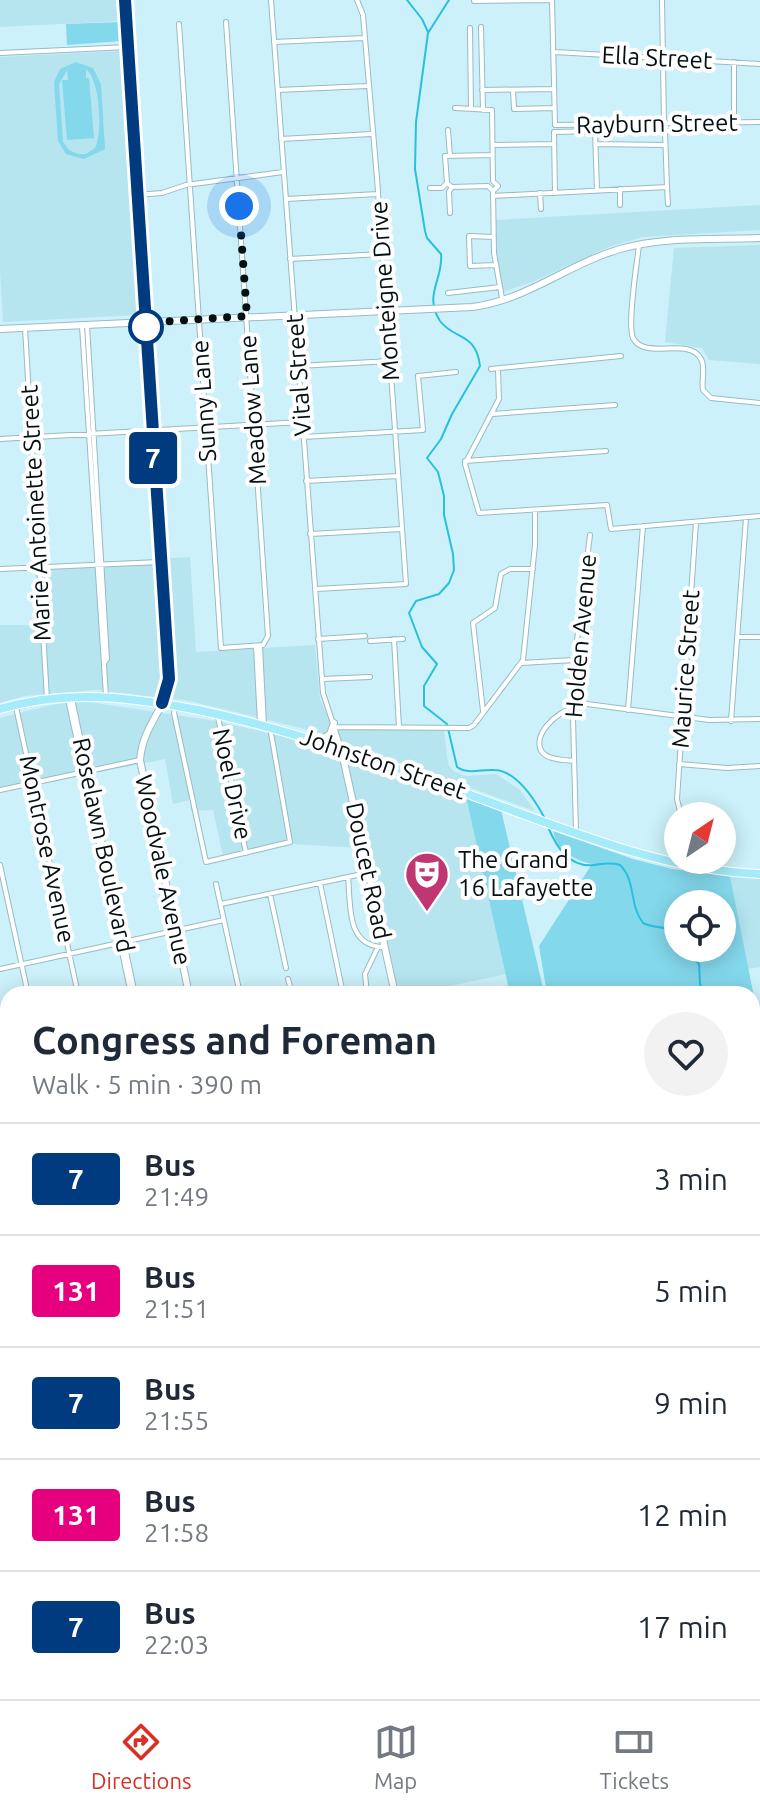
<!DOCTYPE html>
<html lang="en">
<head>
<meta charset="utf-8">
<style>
	:root { --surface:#fff; --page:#f2f2f3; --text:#1f2937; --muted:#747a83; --line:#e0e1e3; --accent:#d93025 }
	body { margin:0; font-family:Ubuntu,sans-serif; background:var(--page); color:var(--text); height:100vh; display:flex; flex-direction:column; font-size:30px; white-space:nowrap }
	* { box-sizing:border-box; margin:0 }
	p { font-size:26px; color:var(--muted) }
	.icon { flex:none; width:44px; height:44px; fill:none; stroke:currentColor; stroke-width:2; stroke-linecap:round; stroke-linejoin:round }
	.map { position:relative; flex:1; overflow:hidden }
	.details { position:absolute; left:0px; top:986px; width:760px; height:714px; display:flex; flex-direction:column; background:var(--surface); border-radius:24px 24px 0 0; box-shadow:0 4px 20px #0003 }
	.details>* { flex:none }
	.badge { padding:0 16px; border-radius:6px; font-size:28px; line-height:52px }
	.needle { width:52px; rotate:35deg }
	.fabs { position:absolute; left:664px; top:802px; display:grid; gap:16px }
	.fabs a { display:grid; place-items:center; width:72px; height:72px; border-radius:50%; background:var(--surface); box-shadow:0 4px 20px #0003; font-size:40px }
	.you { position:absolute; width:40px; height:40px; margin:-20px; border:6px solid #fff; border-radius:50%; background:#1a73e8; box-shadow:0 0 0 12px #1a73e833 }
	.map>.badge { position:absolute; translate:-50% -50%; box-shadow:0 0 0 4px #fff }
	.round { display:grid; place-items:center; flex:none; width:84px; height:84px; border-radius:42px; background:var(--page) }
	.headline { display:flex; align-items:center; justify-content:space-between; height:136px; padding:0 32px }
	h1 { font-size:38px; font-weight:700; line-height:60px }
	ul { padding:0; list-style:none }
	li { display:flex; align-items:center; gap:24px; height:112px; padding:0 32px; border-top:2px solid var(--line) }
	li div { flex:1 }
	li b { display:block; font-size:30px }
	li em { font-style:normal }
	li .badge { min-width:88px; font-weight:700; text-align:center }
	.menu { display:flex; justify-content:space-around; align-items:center; height:112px; border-top:2px solid var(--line); background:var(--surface); font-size:22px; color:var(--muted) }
	.menu a { display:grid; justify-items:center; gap:4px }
	.menu .on { color:var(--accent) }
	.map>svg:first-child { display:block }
	.built { fill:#b6e4ef }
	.green { fill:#84d8ec; fill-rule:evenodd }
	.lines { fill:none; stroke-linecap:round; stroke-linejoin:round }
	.stream { stroke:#29c0dd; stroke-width:2 }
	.street-casing { stroke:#98bbc4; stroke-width:6 }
	.secondary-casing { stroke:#98bbc4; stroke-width:8 }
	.primary-casing { stroke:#fff; stroke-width:10 }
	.street { stroke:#fff; stroke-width:4 }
	.secondary { stroke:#fff; stroke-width:6 }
	.primary { stroke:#a6ebfa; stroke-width:8 }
	.line-casing { stroke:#fff; stroke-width:18 }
	.line { stroke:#003b80; stroke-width:12 }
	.walk { stroke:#041013; stroke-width:8; stroke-dasharray:0 14.4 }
	.stop-dot { fill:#fff; stroke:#003b80; stroke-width:4 }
	.labels { text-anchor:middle; stroke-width:8; stroke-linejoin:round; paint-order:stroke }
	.street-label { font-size:24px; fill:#041013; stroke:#fff }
	.poi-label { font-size:24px; fill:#041013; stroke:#fff; text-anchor:start }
</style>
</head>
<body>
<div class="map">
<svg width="760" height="1699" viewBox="0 0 760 1699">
	<rect width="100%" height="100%" fill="#ccf1fa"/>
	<path class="built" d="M0,0h118l2,21 -120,6z
		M122,51l16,264 -135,7 -3,-51v-214z
		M760,205v25l-117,7 -32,9 -79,36 -29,10 -6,-36 -1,-36z
		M760,245v119l-51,-4 -7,-12 -37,-6 9,-94z
		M190,557l6,95 119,-7 5,54 13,29 111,2 4,34 5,7 13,5 30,-2 24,16 15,21 -230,-82 -115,-28 -94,-11 -72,6 -24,7v-78h39l-4,-59z
		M82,701l134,20 73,17 177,59 40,177 -93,20h-20l-34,-146 -67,-4 -69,12 -10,-46 -22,1 -1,-11 -17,4 -8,-45 -165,33v-74l51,-13z
		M730,876l30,3v88l-12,2z"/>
	<path class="green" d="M120,22l1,19 -54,4 -1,-21z
		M76,62l17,6 8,16 4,65 -21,10 -18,-5 -8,-13 -4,-59 6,-13zM86,69c14,10 17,64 9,79l-9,6h-8l-9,-4 -6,-8 -4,-58 8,-14 1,10h-6l5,60 27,-2 -5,-60h-3z
		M466,797l35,13 43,182 -34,2z
		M553,831l80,28 39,10 58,7 30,151v496l-8,-1v-528h-205l-8,-48 53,-82c-18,-4 -35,-13 -39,-33zM678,904h44v44h-44z"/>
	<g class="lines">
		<path class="stream" d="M407,0l15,19 6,13
			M449,0l-21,33 -12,89 -1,47 10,62 2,7 14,16c3,24 -18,41 -1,67 14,19 36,11 40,45l-28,48 -11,25 -14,19 11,14 6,24v19l9,39 1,16 -5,13 -10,11 -23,7 -7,12 13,34 15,17 -13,22v20l23,18 10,43c11,8 24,2 37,3 22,0 41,30 50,47
			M548,827c8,19 21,41 46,38 9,-1 16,-3 26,0 16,15 9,40 23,58 13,7 25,0 35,14
			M684,948l15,16 1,20 5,10
			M752,1038l8,3"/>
		<g class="street-casing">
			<path id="street" d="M271,0l52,693 18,55
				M552,0l3,125 205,-3
				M662,0l2,124
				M474,1l78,-1
				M179,24l42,624 42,-3 5,-9 -42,-614
				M481,27l2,83
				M470,28l1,81
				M274,42l90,-4
				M555,52l205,12
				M0,53l128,-6
				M734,62v61
				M278,90l89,-4
				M482,90l72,-1
				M513,90l1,19 40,-1
				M455,108l37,2 1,71 5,5 -5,5 1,62 8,45
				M448,130l2,26
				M281,139l90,-5
				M596,144l69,1
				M493,145l61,-1
				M447,183l-2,-27 47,-1
				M667,187l-2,-56h16v-8
				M430,188h12l5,-5 5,4 36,-1 5,5
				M620,189v16
				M540,193l1,16
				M555,193l-1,-61 41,-1 2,60
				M137,195l25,-2 24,-8 97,-13
				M493,196l174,-9 1,17
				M286,199l92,-5
				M450,213l-1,-21 3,-5
				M494,237l-25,-1 1,30 26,-1
				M639,245c-2,18 -12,79 -6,93 12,23 56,-2 68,21 5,9 0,21 2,31l8,8 49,5
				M290,259l92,-5
				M448,293l52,-6
				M87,325l20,334 -3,4
				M82,326l24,370
				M25,328l22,371
				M298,366l93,-5
				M491,369l130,-13
				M498,369l1,30 -34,65 14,49 128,-8 4,24 149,-13
				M492,414l123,-9
				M303,437l120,-7 -5,-54 38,-4
				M0,439l302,-17
				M465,461l141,-10
				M306,481l92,-5
				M310,534l92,-5
				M0,569l160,-7
				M316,589l90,-5 -29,-406 -14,-163 -6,-15
				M737,637h23
				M318,639l47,-3
				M394,639l5,88
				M370,641l33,-2
				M256,646l4,77
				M260,646l4,79
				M521,663l53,-3
				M322,679l48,-2
				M68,699l63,295
				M72,699l63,295
				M572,702l137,18 51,-1
				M16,707l62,287
				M175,708l-1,5 32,149 84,-20 -20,-115
				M572,709c-15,2 -41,27 -30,43 6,8 23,8 32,9
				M628,710l15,-184
				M483,711l-10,-88 22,-15 6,-34 9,-5h23
				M218,717l28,136
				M731,721l15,-203
				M335,727l134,1 5,-3 49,-65 12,-115v-35
				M679,764l48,4 33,-2
				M0,790l140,-30
				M681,816l-4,-17 19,-277
				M576,831l-4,-150 18,-146
				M0,865l28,129
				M348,877c3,26 -3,70 36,70
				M320,883l23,111
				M216,884l24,110
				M270,894l16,74
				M221,904l146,-31
				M0,969l224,-49
				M288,979l4,15
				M367,994l-2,-20 13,-27
				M0,1090l8,36
				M0,1309l8,-1
				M0,1312l8,37
				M0,1536l3,12
				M752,1600l8,39
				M0,1688l2,11
				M65,1692l2,7
				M120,1692l1,7
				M172,1692l2,7
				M176,1692l2,7
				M237,1692l2,7
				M304,1692l2,7
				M366,1692l2,7
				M456,1692l8,7
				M624,1692l1,7
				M694,1692l1,7
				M515,1699l12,-6"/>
		</g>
		<g class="secondary-casing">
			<path id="secondary" d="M125,0l44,679c-2,30 -26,45 -29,81l49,234
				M0,329l472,-22c55,-7 96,-43 148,-58 44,-13 95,-9 140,-11
				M320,740l10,-6 4,-11
				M341,748l54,246
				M527,1692l3,7
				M20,1699l31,-7"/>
		</g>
		<g class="primary-casing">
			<path id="primary" d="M0,709c66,-20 131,-12 198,1 105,22 204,60 305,97 85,31 166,63 257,67"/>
		</g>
		<use href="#street" class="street"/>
		<use href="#secondary" class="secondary"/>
		<use href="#primary" class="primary"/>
	</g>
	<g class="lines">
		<g class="line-casing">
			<path id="line" d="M125,0l44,679 -7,24"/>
		</g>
		<use href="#line" class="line"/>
		<path class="walk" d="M146,327l-1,-4 102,-7 -8,-110"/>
	</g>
	<defs>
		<g id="theatre-pin" transform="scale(2.3)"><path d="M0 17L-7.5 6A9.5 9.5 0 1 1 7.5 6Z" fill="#bf3673" stroke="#fff"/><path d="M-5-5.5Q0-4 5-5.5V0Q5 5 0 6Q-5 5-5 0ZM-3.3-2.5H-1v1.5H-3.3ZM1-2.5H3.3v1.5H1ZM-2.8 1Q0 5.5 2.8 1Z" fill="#fff"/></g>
	</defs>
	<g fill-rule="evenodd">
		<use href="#theatre-pin" x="427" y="874"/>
	</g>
	<circle class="stop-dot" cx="146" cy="327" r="16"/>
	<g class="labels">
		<g class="street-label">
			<text transform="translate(657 58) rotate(3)" y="8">Ella Street</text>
			<text transform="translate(657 124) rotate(-1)" y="8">Rayburn Street</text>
			<text transform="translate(385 291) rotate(-94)" y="8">Monteigne Drive</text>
			<text transform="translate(299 375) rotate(-94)" y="8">Vital Street</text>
			<text transform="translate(204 401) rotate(-94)" y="8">Sunny Lane</text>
			<text transform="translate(253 410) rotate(-94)" y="8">Meadow Lane</text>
			<text transform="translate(36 513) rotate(-93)" y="8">Marie Antoinette Street</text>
			<text transform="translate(581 636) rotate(-85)" y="8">Holden Avenue</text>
			<text transform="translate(686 669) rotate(-86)" y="8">Maurice Street</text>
			<text transform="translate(383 764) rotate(19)" y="8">Johnston Street</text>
			<text transform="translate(232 784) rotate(78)" y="8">Noel Drive</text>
			<text transform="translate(103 845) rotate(78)" y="8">Roselawn Boulevard</text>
			<text transform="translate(47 849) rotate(78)" y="8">Montrose Avenue</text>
			<text transform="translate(163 870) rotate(78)" y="8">Woodvale Avenue</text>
			<text transform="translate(368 871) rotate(78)" y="8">Doucet Road</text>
		</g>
		<g class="poi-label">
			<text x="458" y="868">The Grand<tspan x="458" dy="28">16 Lafayette</tspan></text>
		</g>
	</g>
</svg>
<div class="fabs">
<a><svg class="needle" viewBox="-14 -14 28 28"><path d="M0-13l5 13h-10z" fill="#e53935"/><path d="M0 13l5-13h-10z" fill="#747a83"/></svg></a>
<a><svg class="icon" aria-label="locate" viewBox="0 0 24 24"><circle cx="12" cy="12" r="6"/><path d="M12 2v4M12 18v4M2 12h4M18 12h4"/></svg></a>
</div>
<div class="you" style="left:239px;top:206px"></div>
<b class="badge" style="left:153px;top:458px;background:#003b80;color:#fff">7</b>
<section class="details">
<div class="headline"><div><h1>Congress and Foreman</h1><p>Walk · 5 min · 390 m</p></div><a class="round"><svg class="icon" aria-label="heart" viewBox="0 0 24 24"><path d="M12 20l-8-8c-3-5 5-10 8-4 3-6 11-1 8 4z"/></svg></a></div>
<ul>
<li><span class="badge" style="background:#003b80;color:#fff">7</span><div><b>Bus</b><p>21:49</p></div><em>3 min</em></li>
<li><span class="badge" style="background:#e6007e;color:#fff">131</span><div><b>Bus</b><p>21:51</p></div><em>5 min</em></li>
<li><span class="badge" style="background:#003b80;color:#fff">7</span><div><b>Bus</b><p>21:55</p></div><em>9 min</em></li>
<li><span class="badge" style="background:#e6007e;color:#fff">131</span><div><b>Bus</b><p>21:58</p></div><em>12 min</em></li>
<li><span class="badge" style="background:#003b80;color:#fff">7</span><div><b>Bus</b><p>22:03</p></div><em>17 min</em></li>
</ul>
</section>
</div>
<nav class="menu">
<a class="on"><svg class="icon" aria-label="directions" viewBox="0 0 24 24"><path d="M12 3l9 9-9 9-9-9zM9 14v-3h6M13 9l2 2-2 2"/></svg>Directions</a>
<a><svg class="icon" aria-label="map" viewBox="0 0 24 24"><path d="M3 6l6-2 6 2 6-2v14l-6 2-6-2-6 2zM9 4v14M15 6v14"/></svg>Map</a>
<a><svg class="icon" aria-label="tickets" viewBox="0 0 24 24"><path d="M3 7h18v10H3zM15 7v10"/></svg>Tickets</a>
</nav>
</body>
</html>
